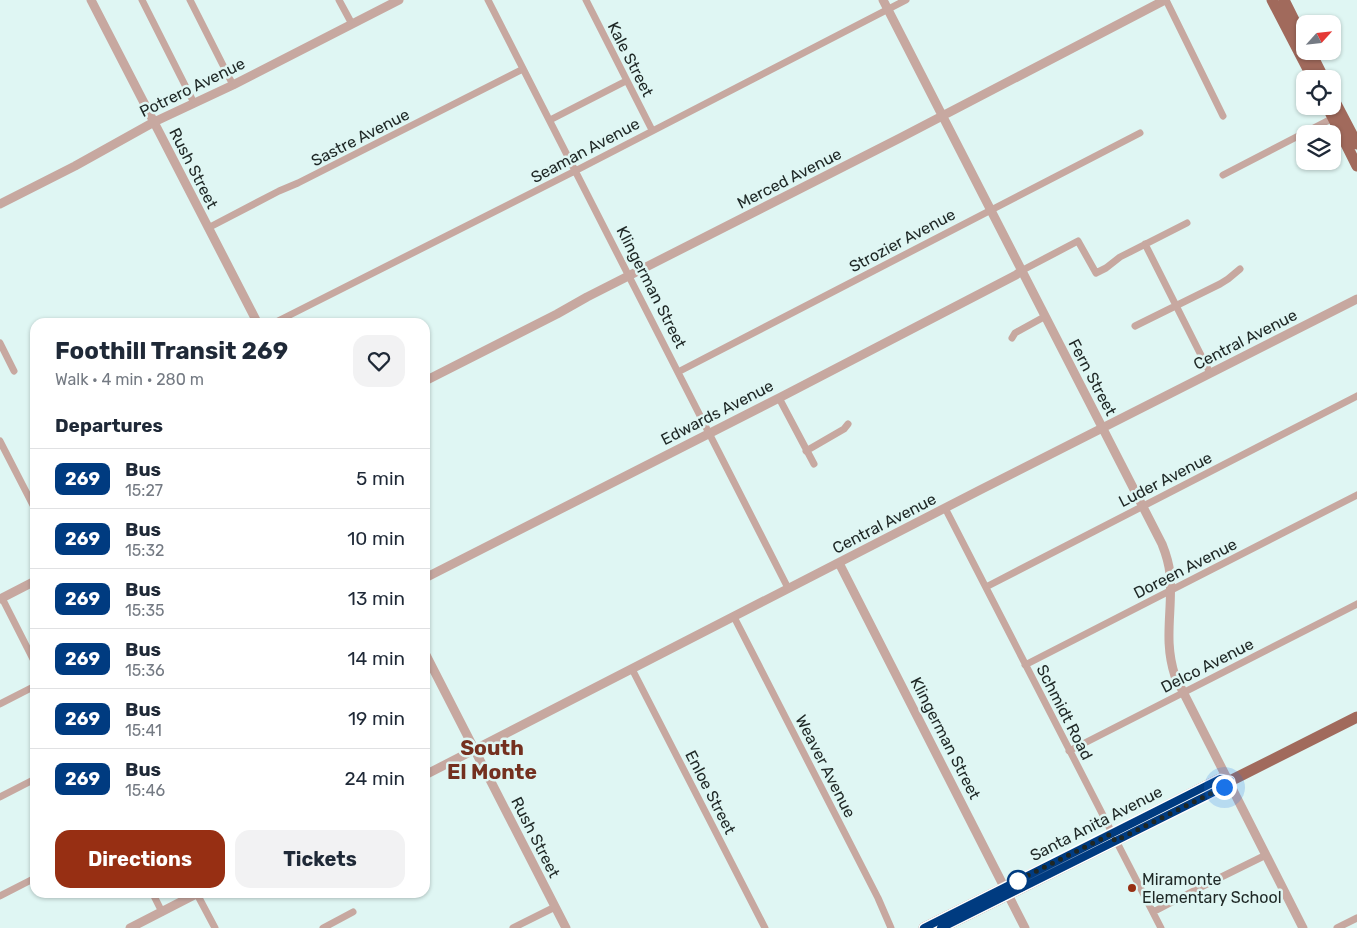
<!DOCTYPE html>
<html lang="en">
<head>
<meta charset="utf-8">
<style>
	:root { --surface:#fff; --page:#f2f2f3; --text:#1f2937; --muted:#747a83; --line:#e0e1e3; --accent:#972f13 }
	body { margin:0; font-family:Rubik,sans-serif; background:var(--page); color:var(--text); height:100vh; display:flex; flex-direction:column; font-size:19px; white-space:nowrap }
	* { box-sizing:border-box; margin:0 }
	p { font-size:16px; color:var(--muted) }
	.icon { flex:none; width:28px; height:28px; fill:none; stroke:currentColor; stroke-width:2; stroke-linecap:round; stroke-linejoin:round }
	.map { position:relative; flex:1; overflow:hidden }
	.drawer { position:absolute; left:30px; top:318px; width:400px; height:580px; display:flex; flex-direction:column; background:var(--surface); border-radius:15px; box-shadow:0 1px 4px #0004 }
	.drawer>* { flex:none }
	.badge { padding:0 10px; border-radius:8px; font-size:18px; line-height:32px }
	.needle { width:32px; rotate:63deg }
	.tools { position:absolute; left:1296px; top:15px; display:grid; gap:10px }
	.tools a { display:grid; place-items:center; width:45px; height:45px; border-radius:10px; background:var(--surface); box-shadow:0 1px 4px #0004; font-size:25px }
	.you { position:absolute; width:25px; height:25px; margin:-12px; border:4px solid #fff; border-radius:50%; background:#1a73e8; box-shadow:0 0 0 8px #1a73e833 }
	.map>.badge { position:absolute; translate:-50% -50%; box-shadow:0 0 0 2px #fff }
	h2 { padding:0 25px; font-size:19px; line-height:45px }
	.round { display:grid; place-items:center; flex:none; width:52px; height:52px; border-radius:15px; background:var(--page) }
	.summary { display:flex; align-items:center; justify-content:space-between; height:85px; padding:0 25px }
	h1 { font-size:24px; font-weight:700; line-height:38px }
	.button { display:flex; gap:10px; margin-top:auto; padding:10px 25px }
	.button a { flex:1; height:58px; border-radius:15px; background:var(--accent); color:#fff; font-size:20px; font-weight:700; line-height:58px; text-align:center }
	.button a+a { background:var(--page); color:var(--text) }
	ul { padding:0; list-style:none }
	li { display:flex; align-items:center; gap:15px; height:60px; padding:0 25px; border-top:1px solid var(--line) }
	li div { flex:1 }
	li b { display:block; font-size:19px }
	li em { font-style:normal }
	li .badge { min-width:55px; font-weight:700; text-align:center }
	.map>svg:first-child { display:block }
	.lines { fill:none; stroke-linecap:round; stroke-linejoin:round }
	.minor { stroke:#c7a8a0; stroke-width:7 }
	.tertiary { stroke:#c7a8a0; stroke-width:9 }
	.primary { stroke:#a16a5c; stroke-width:11 }
	.line-casing { stroke:#fff; stroke-width:11 }
	.line { stroke:#003b80; stroke-width:8 }
	.walk { stroke:#1e2725; stroke-width:5; stroke-dasharray:0 9 }
	.stop-dot { fill:#fff; stroke:#003b80; stroke-width:2.5 }
	.poi-dot { fill:#972f13; stroke:#dff6f3; stroke-width:2 }
	.labels { text-anchor:middle; stroke-width:5; stroke-linejoin:round; paint-order:stroke }
	.street-label { font-size:16px; fill:#1e2725; stroke:#dff6f3 }
	.poi-label { font-size:16px; fill:#1e2725; stroke:#dff6f3; text-anchor:start }
	.district-label { font-size:21px; font-weight:bold; fill:#74301f; stroke:#dff6f3 }
</style>
</head>
<body>
<div class="map">
<svg width="1357" height="928" viewBox="0 0 1357 928">
	<rect width="100%" height="100%" fill="#dff6f3"/>
	<g class="lines">
		<path class="minor" d="M142,0l52,103
			M190,0l43,85
			M339,0l13,24
			M488,0l300,588
			M586,0l66,130
			M1166,0l57,116
			M550,120l76,-39
			M1223,175l110,-57
			M208,228l71,-37 19,-8 225,-114
			M1145,244l65,129
			M1021,271l57,-30 18,32 10,-5 14,-11 67,-34
			M276,322l299,-151 331,-171
			M1135,326l85,-42 8,-5 12,-10
			M1012,338l3,-5 29,-16
			M0,343l14,28
			M678,372l462,-239
			M779,398l35,66
			M0,441l35,68
			M806,451l38,-22 4,-5
			M945,508l216,420
			M986,587l371,-191
			M2,598l33,65
			M734,617l144,281 13,30
			M1025,665l332,-170
			M632,669l133,259
			M0,704l35,-18
			M1069,751l288,-147
			M0,797l35,-18
			M1203,886l63,-31
			M152,892l10,20
			M197,894l18,34
			M0,896l35,-18
			M1153,912l48,-25
			M323,928l30,-16
			M513,928l42,-21
			M1337,928l20,-10"/>
		<path class="tertiary" d="M91,0l166,322
			M883,0l279,544c4,10 7,19 8,30 3,36 -7,66 5,102l128,252
			M0,204l75,-38 79,-44 79,-37 166,-85
			M425,381l132,-67 30,-17 313,-159 265,-138
			M839,563l186,365
			M425,578l354,-180 237,-123 5,-4
			M0,599l35,-18
			M425,653l141,275
			M425,775l555,-285 377,-191
			M130,928l70,-36"/>
		<path class="primary" d="M1272,0l41,79
			M1284,0l21,42
			M1310,51l14,28
			M1332,96l25,48
			M1327,106l30,60
			M1110,835l110,-56 10,2
			M924,928l120,-60
			M941,928l282,-141 7,-6 127,-64"/>
	</g>
	<g class="lines">
		<g class="line-casing">
			<path id="line" d="M924,928l296,-149 10,2 -6,6 -283,141"/>
		</g>
		<use href="#line" class="line"/>
		<path class="walk" d="M1018,881l-3,1 96,-48 4,7 109,-54"/>
	</g>
	<circle class="stop-dot" cx="1018" cy="881" r="10"/>
	<circle class="poi-dot" cx="1132" cy="888" r="5"/>
	<g class="labels">
		<g class="street-label">
			<text transform="translate(631 59) rotate(63)" y="6">Kale Street</text>
			<text transform="translate(192 87) rotate(-26)" y="6">Potrero Avenue</text>
			<text transform="translate(360 137) rotate(-27)" y="6">Sastre Avenue</text>
			<text transform="translate(585 150) rotate(-28)" y="6">Seaman Avenue</text>
			<text transform="translate(194 168) rotate(63)" y="6">Rush Street</text>
			<text transform="translate(789 178) rotate(-27)" y="6">Merced Avenue</text>
			<text transform="translate(902 240) rotate(-28)" y="6">Strozier Avenue</text>
			<text transform="translate(652 287) rotate(63)" y="6">Klingerman Street</text>
			<text transform="translate(1245 339) rotate(-27)" y="6">Central Avenue</text>
			<text transform="translate(1093 377) rotate(62)" y="6">Fern Street</text>
			<text transform="translate(717 412) rotate(-27)" y="6">Edwards Avenue</text>
			<text transform="translate(1165 479) rotate(-27)" y="6">Luder Avenue</text>
			<text transform="translate(884 523) rotate(-27)" y="6">Central Avenue</text>
			<text transform="translate(1185 568) rotate(-27)" y="6">Doreen Avenue</text>
			<text transform="translate(1207 665) rotate(-27)" y="6">Delco Avenue</text>
			<text transform="translate(1065 712) rotate(63)" y="6">Schmidt Road</text>
			<text transform="translate(946 738) rotate(63)" y="6">Klingerman Street</text>
			<text transform="translate(826 766) rotate(63)" y="6">Weaver Avenue</text>
			<text transform="translate(711 792) rotate(63)" y="6">Enloe Street</text>
			<text transform="translate(1096 823) rotate(-27)" y="6">Santa Anita Avenue</text>
			<text transform="translate(536 837) rotate(63)" y="6">Rush Street</text>
		</g>
		<g class="poi-label">
			<text x="1142" y="885">Miramonte<tspan x="1142" dy="18">Elementary School</tspan></text>
		</g>
		<g class="district-label">
			<text x="492" y="755">South<tspan x="492" dy="24">El Monte</tspan></text>
		</g>
	</g>
</svg>
<div class="tools">
<a><svg class="needle" viewBox="-14 -14 28 28"><path d="M0-13l5 13h-10z" fill="#e53935"/><path d="M0 13l5-13h-10z" fill="#747a83"/></svg></a>
<a><svg class="icon" aria-label="locate" viewBox="0 0 24 24"><circle cx="12" cy="12" r="6"/><path d="M12 2v4M12 18v4M2 12h4M18 12h4"/></svg></a>
<a><svg class="icon" aria-label="layers" viewBox="0 0 24 24"><path d="M12 4l9 5-9 5-9-5zM3 14l9 5 9-5"/></svg></a>
</div>
<div class="you" style="left:1224px;top:787px"></div>
<section class="drawer">
<div class="summary"><div><h1>Foothill Transit 269</h1><p>Walk · 4 min · 280 m</p></div><a class="round"><svg class="icon" aria-label="heart" viewBox="0 0 24 24"><path d="M12 20l-8-8c-3-5 5-10 8-4 3-6 11-1 8 4z"/></svg></a></div>
<h2>Departures</h2>
<ul>
<li><span class="badge" style="background:#003b80;color:#fff">269</span><div><b>Bus</b><p>15:27</p></div><em>5 min</em></li>
<li><span class="badge" style="background:#003b80;color:#fff">269</span><div><b>Bus</b><p>15:32</p></div><em>10 min</em></li>
<li><span class="badge" style="background:#003b80;color:#fff">269</span><div><b>Bus</b><p>15:35</p></div><em>13 min</em></li>
<li><span class="badge" style="background:#003b80;color:#fff">269</span><div><b>Bus</b><p>15:36</p></div><em>14 min</em></li>
<li><span class="badge" style="background:#003b80;color:#fff">269</span><div><b>Bus</b><p>15:41</p></div><em>19 min</em></li>
<li><span class="badge" style="background:#003b80;color:#fff">269</span><div><b>Bus</b><p>15:46</p></div><em>24 min</em></li>
</ul>
<div class="button"><a>Directions</a><a>Tickets</a></div>
</section>
</div>
</body>
</html>
